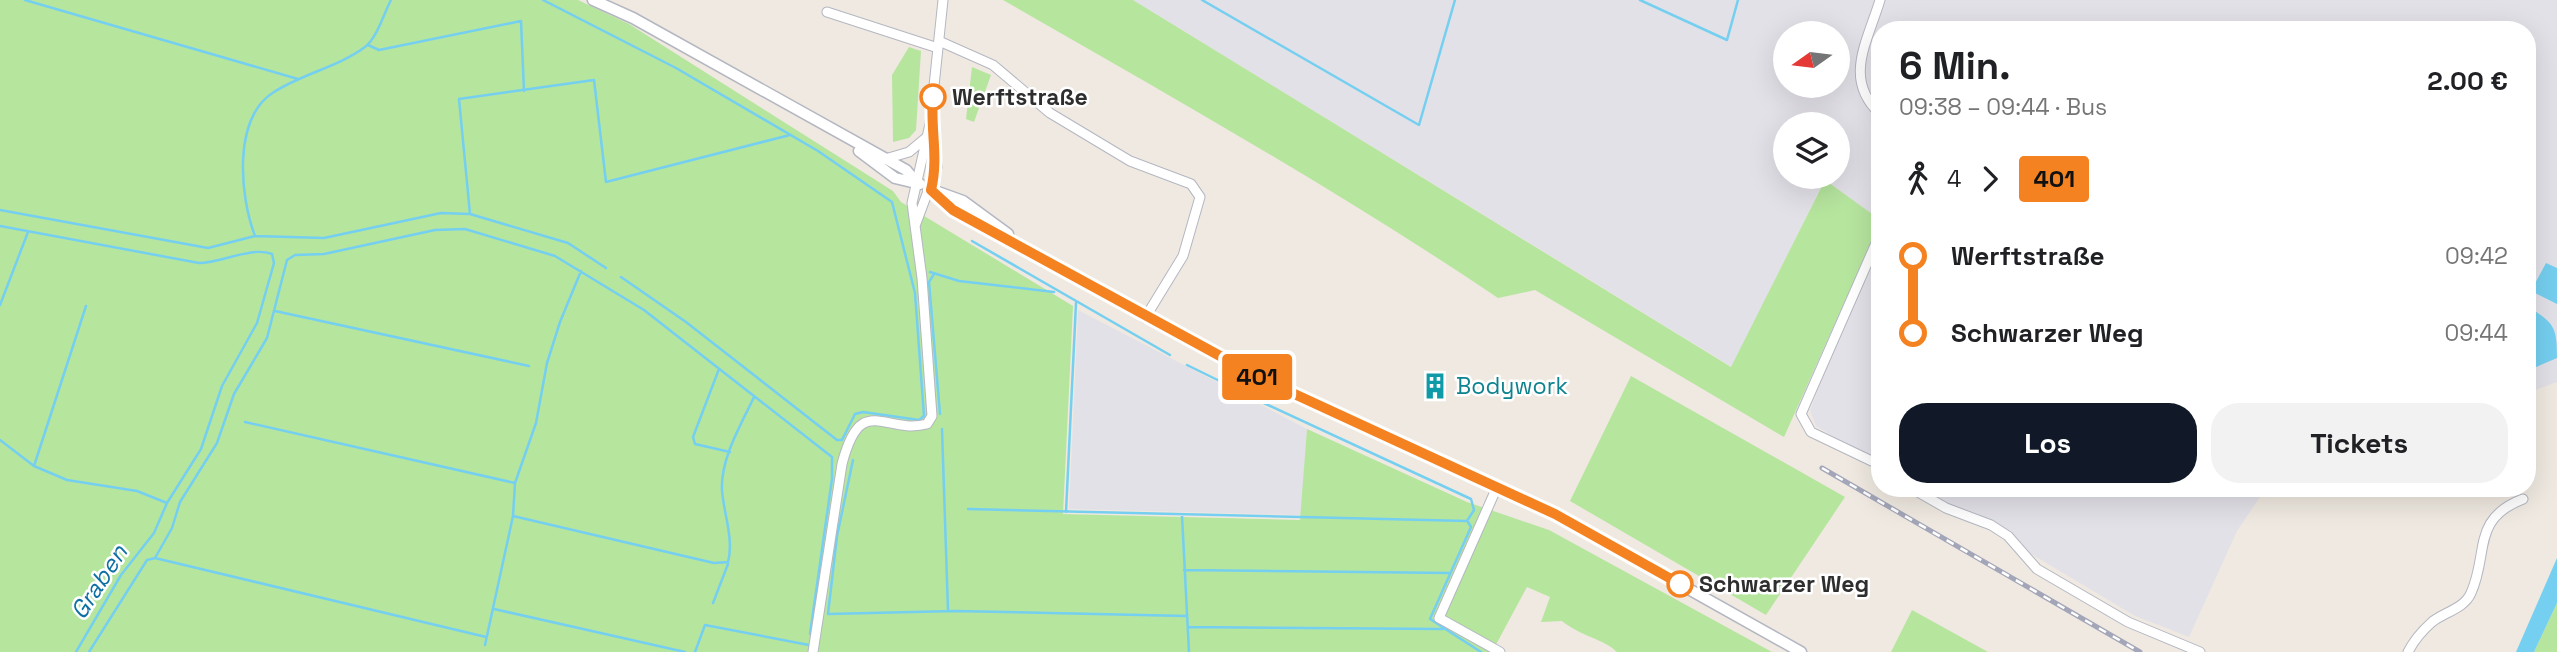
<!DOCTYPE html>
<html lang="de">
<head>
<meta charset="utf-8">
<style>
	:root { --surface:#fff; --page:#f2f2f2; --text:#202124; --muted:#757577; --accent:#111827 }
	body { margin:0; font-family:"Space Grotesk",sans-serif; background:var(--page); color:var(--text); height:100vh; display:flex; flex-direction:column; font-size:26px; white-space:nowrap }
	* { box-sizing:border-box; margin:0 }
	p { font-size:23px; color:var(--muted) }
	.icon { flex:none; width:38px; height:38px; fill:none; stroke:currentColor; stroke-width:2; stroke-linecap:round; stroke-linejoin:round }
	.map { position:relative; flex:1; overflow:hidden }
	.details { position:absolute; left:1871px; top:21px; width:665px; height:476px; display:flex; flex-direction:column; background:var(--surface); border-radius:28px; box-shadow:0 7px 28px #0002 }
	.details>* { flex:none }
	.badge { padding:0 14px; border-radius:5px; font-size:24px; line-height:46px }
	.needle { width:46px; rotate:256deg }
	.buttons { position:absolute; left:1773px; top:21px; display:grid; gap:14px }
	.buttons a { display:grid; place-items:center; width:77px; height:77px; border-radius:50%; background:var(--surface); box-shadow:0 7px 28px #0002; font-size:35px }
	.map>.badge { position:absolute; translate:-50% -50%; box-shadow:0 0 0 4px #fff }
	.legs { display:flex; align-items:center; gap:10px; height:77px; padding:0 28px; font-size:23px }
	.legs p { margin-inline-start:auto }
	.summary { display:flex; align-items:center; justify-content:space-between; height:119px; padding:0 28px }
	h1 { font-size:38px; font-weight:700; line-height:52px }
	.action { display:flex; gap:14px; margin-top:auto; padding:14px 28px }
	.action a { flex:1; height:80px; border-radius:28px; background:var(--accent); color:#fff; font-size:28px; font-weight:700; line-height:80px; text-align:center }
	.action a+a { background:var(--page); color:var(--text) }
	ul { padding:0 28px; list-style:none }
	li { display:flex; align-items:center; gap:24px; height:77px; font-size:26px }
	li i { display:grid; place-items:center; width:10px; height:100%; margin:0 9px; background:currentColor }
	li i::after { content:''; width:18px; height:18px; margin:-9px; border:5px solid; border-radius:50%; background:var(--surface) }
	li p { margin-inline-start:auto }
	li:first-child i { background:linear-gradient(#0000 50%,currentColor 0) }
	li:last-child i { background:linear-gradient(currentColor 50%,#0000 0) }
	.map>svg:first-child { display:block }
	.industrial { fill:#e3e1e8; fill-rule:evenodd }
	.green { fill:#b6e59e }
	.water { fill:#75cff0 }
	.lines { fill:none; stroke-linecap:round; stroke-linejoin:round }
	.stream { stroke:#75cff0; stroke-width:2.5 }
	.minor-casing { stroke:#b4b7c1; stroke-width:11 }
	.tertiary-casing { stroke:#b4b7c1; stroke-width:13 }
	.minor { stroke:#fff; stroke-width:9 }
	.tertiary { stroke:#fff; stroke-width:10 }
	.rail-casing { stroke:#a3a6b8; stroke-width:5 }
	.rail { stroke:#fff; stroke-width:2.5; stroke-dasharray:8; stroke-linecap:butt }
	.line-1-casing { stroke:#fff; stroke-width:16 }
	.line-1 { stroke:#f58220; stroke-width:10 }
	.stop-1-dot { fill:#fff; stroke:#f58220; stroke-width:3.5 }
	.labels { text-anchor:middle; stroke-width:5; stroke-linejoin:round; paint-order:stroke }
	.stop-label { font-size:23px; font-weight:bold; fill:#2e2e2e; stroke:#fff; text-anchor:start }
	.culture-label { font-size:23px; fill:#0d838f; stroke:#fff; text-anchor:start }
	.water-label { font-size:24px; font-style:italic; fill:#0d6fa3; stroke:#fff }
</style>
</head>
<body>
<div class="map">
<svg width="2557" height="652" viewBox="0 0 2557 652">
	<rect width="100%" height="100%" fill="#efe9e1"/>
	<path class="industrial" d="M1133,0h1424v382l-30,11v-363h-647l-1,189 -55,-38 -92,186zM1785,33h53v53h-53zM1785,124h53v53h-53z
		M1879,226v238l-63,-38 -6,-15z
		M1078,310l229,119 -5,86 -233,-6z
		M1921,488h345l-29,43 -48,106 -54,-21z"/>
	<path class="green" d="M0,0h578l51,24 264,167 8,11 172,104 -10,208 237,6 7,-91 160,73 82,28 223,122h-155c-13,-13 -37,-16 -55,-31l-21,1 9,-25 -23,-10 -35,65h-1492z
		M1003,0h130l598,367 94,-187 54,39v6l-95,212 -249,-147 -37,8c-160,-108 -328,-202 -495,-298z
		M909,47l12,4 -5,79 -7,8 -16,4 -1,-67z
		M972,67l19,8 -17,47 -8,-3z
		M1631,376l214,121 -79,118 -196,-114z
		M2557,603v49h-23z
		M1912,610l76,42h-97z"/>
	<path class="water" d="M2546,263l11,5v36l-26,-13z
		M2527,306c27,17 30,20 30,52l-30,13z
		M2557,558v45l-23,49h-18z"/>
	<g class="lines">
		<path class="stream" d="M25,0l273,79
			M543,0l133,68 142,83 74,51 23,91 9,123 -5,4 -56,-8 -8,2 -13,26h-5l-151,-118 -65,-45
			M1202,0l217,125 36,-125
			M1640,0l87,40 11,-40
			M368,45l11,5 142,-29 3,70
			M0,210l208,38 47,-12 69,2 117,-25 29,1 98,29 38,25
			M470,214l-11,-115 135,-19 12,102 184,-47
			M0,226l199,37c23,0 52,-17 73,-9l2,9 -17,60 -35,63 -21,63 -34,54 -13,30 -33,42 -45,77
			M255,236c-15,-39 -23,-118 19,-144 28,-18 64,-25 91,-45 12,-9 19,-34 26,-47
			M972,241l198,114
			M930,272l29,9 95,11
			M934,274l-5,8 11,132
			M0,305l28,-73
			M275,311l254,55
			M1187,365l51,25
			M719,369l-26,68 2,7 35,8
			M245,422l270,61
			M942,429l6,182
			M0,440l34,26 33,14 70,11 30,12
			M853,460l-16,76 -9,78 127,-3 231,5
			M34,466l52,-160
			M968,509l499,12 7,-11 -3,-11 -216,-100
			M1066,512l10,-209
			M513,516l201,47 14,-1c6,-22 -4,-48 -6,-71 -2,-32 19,-66 32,-94
			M1182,516l7,136
			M1468,522l3,5 -41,92 51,33
			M155,558l17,-30 8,-26 37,-59 17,-49 33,-56 20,-78 8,-5 29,-1 111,-24 30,-1 90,27 89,54 188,147v22l-22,155
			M1184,570l266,3
			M713,603l15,-39
			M494,609l191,43
			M1188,627l255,2
			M485,645l28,-129 2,-33 21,-60 11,-60 13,-41 21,-51
			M89,652l58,-92 8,-2 331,79
			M695,652l10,-27 104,20"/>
		<g class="minor-casing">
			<path id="minor" d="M827,12l111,36
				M939,41l54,24 57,48 80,48 61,23 9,13 -17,59 -38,62
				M1880,114c-37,-35 -13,-71 0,-114
				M885,159l24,-7 18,-15
				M915,226l22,-59 -5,-38
				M1880,234l-79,180 10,18 69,33
				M1497,487l-58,131 61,34
				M1911,488l35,20 45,17 17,11 29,33 91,53 72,30
				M813,652l29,-188c19,-73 42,-29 85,-40l5,-8 -10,-138 -10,-75 18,-79 13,-124
				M2408,652c5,-10 15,-22 24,-30 12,-10 32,-13 39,-29 18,-40 0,-74 52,-94"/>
		</g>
		<g class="tertiary-casing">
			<path id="tertiary" d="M593,0l40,18 273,152 10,12
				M859,151l36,27 25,6
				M931,190l22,20 310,171 292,133 246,138
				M938,192l25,9 45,33"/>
		</g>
		<use href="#minor" class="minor"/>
		<use href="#tertiary" class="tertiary"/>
		<g class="rail-casing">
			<path id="rail" d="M1822,468l318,184"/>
		</g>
		<use href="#rail" class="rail"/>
	</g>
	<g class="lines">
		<g class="line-1-casing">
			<path id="line-1" d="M933,97c-3,32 6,60 -2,93l22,20 311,170 291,134 125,70"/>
		</g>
		<use href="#line-1" class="line-1"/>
	</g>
	<defs>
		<g id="building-bare" transform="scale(2.1)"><path d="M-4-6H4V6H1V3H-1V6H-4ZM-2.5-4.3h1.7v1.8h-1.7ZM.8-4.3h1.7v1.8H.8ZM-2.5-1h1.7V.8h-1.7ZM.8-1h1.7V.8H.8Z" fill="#0f9aa8" stroke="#fff" stroke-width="2.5" paint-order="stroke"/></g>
	</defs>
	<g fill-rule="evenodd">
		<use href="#building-bare" x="1435" y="386"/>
	</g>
	<g class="stop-1-dot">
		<circle cx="933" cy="97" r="12"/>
		<circle cx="1680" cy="584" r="12"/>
	</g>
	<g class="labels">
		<g class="stop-label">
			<text x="952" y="105">Werftstraße</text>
			<text x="1699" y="592">Schwarzer Weg</text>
		</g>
		<g class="culture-label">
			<text x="1456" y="394">Bodywork</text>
		</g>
		<g class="water-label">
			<text transform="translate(99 582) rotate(-57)" y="8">Graben</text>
		</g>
	</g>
</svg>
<div class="buttons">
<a><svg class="needle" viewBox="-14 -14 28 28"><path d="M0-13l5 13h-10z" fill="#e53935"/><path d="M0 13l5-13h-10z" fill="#757577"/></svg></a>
<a><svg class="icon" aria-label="layers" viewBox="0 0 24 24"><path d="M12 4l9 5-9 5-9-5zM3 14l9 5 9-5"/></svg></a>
</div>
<b class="badge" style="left:1257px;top:377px;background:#f58220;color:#111">401</b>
<section class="details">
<div class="summary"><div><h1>6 Min.</h1><p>09:38 – 09:44 · Bus</p></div><b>2.00 €</b></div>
<div class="legs"><svg class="icon" aria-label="walk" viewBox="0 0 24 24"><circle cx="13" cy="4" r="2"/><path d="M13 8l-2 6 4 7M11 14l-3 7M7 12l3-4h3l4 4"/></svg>4<svg class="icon" aria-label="forward" viewBox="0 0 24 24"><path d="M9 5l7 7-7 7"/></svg><b class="badge" style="background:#f58220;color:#111">401</b></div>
<ul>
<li><i style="color:#f58220"></i><b>Werftstraße</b><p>09:42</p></li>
<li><i style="color:#f58220"></i><b>Schwarzer Weg</b><p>09:44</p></li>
</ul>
<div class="action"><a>Los</a><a>Tickets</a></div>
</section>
</div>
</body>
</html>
